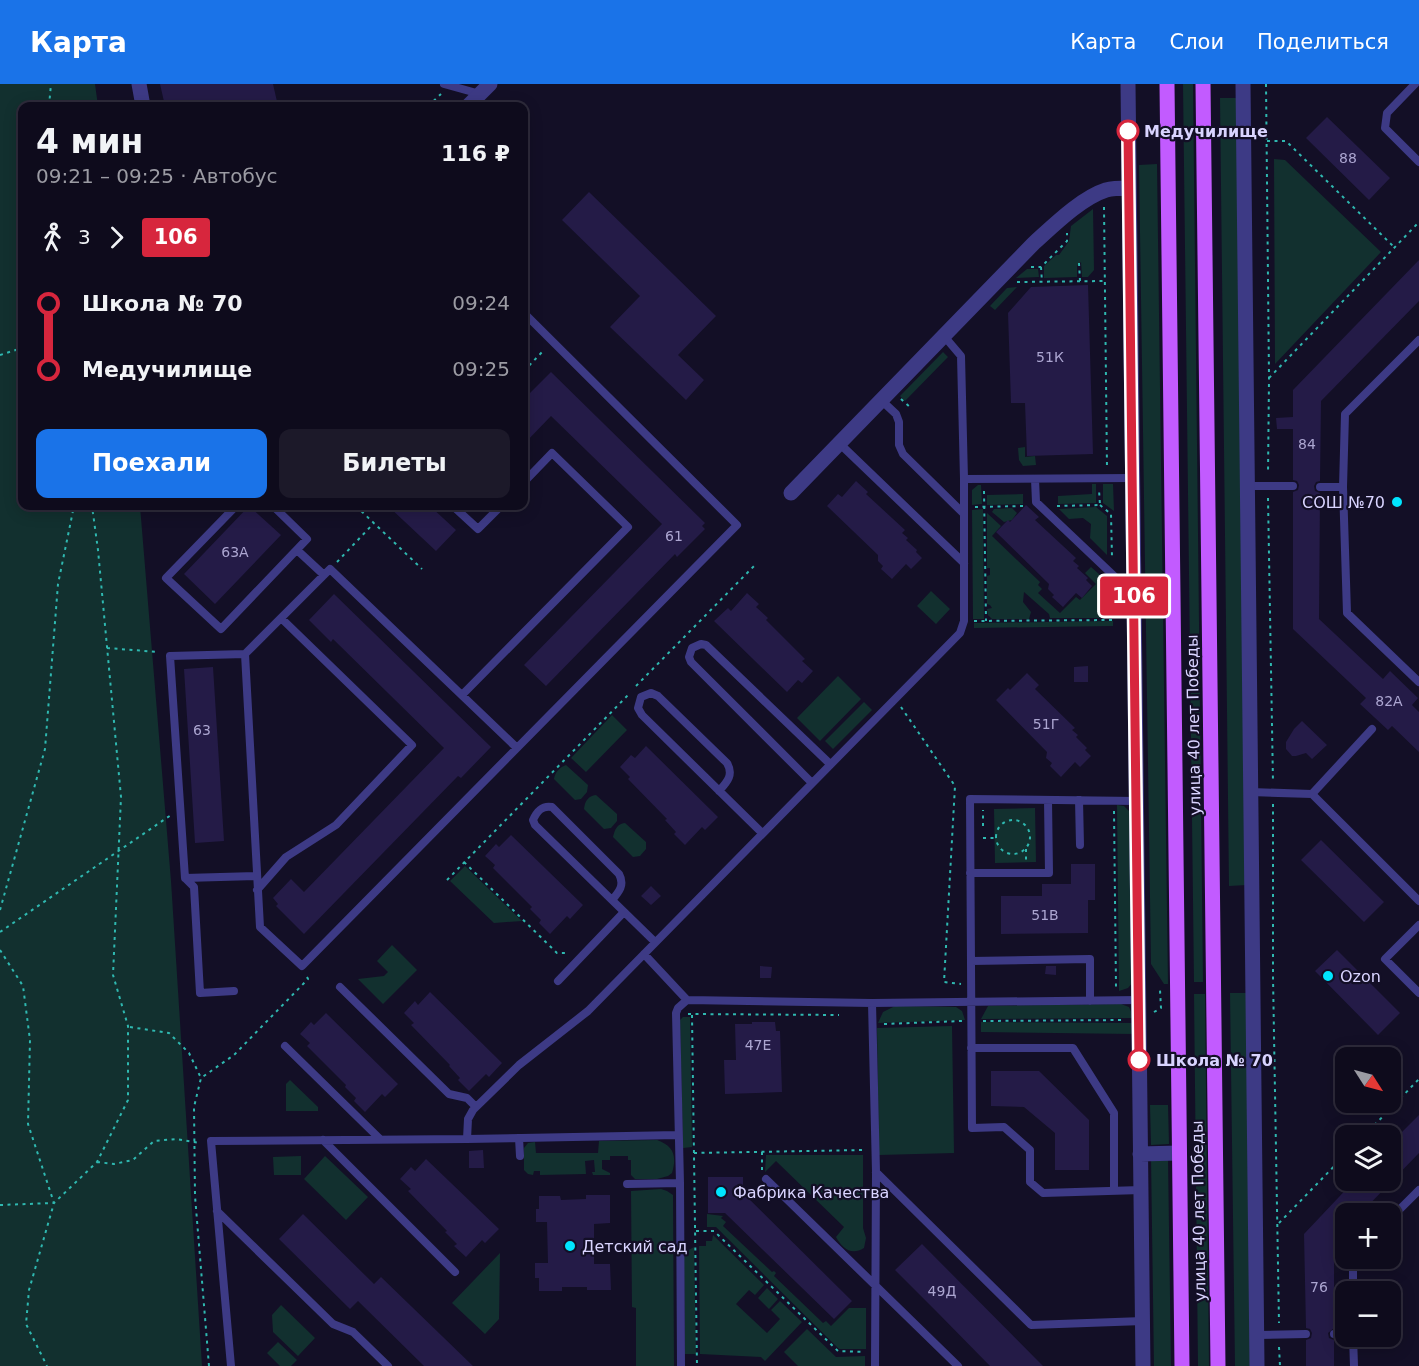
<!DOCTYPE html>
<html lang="ru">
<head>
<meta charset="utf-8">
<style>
	:root { --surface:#0e0b1c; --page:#1c1929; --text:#f1f3f6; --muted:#9b9ba3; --line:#2e2b3b; --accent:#1a73e8 }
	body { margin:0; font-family:"DejaVu Sans",sans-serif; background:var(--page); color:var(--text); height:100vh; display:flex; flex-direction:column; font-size:22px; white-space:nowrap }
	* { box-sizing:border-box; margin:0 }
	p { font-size:20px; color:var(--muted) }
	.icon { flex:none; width:33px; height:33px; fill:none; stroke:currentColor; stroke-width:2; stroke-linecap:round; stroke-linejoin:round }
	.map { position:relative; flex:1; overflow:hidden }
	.side { position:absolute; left:18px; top:18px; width:510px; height:408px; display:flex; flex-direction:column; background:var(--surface); border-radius:12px; box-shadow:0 3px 15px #0003,0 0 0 2px var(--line) }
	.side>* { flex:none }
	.badge { padding:0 12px; border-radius:4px; font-size:21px; line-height:39px }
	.needle { width:39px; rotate:126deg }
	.controls { position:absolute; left:1335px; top:963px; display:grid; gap:12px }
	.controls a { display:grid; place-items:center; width:66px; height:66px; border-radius:12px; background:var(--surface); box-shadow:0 3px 15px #0003,0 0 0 2px var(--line); font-size:30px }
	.map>.badge { position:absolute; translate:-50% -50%; box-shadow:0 0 0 3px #fff }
	.legs { display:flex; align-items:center; gap:9px; height:66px; padding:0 18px; font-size:20px }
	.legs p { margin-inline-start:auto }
	.headline { display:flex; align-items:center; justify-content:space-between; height:102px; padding:0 18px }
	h1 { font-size:33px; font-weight:700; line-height:45px }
	.primary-button { display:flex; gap:12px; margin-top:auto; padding:12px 18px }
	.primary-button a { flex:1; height:69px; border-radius:12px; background:var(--accent); color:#fff; font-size:24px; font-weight:700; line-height:69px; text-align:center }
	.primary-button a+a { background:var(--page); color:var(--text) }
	ul { padding:0 18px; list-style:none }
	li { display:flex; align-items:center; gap:21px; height:66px; font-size:22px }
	li i { display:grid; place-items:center; width:9px; height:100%; margin:0 8px; background:currentColor }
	li i::after { content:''; width:15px; height:15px; margin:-8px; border:4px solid; border-radius:50%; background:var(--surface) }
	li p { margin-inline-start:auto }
	li:first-child i { background:linear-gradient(#0000 50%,currentColor 0) }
	li:last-child i { background:linear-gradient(currentColor 50%,#0000 0) }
	header { display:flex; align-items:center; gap:36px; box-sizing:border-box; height:84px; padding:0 30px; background:var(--accent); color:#fff }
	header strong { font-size:28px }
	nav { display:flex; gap:33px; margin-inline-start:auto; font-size:21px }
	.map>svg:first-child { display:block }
	.green { fill:#12302f }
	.building { fill:#241b47 }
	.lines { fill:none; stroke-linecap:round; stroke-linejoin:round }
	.path { stroke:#2fb8b0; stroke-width:2; stroke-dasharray:3 4.5; stroke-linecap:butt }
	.service { stroke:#3d3a85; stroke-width:8 }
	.minor { stroke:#3d3a85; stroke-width:15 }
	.tertiary { stroke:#3d3a85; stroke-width:15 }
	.primary { stroke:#c25bff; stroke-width:15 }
	.line-1-casing { stroke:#fff; stroke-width:14 }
	.line-1 { stroke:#d7263d; stroke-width:9 }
	.stop-1-dot { fill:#fff; stroke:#d7263d; stroke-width:3 }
	.poi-dot { fill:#00e5ff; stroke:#130f26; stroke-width:2 }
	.labels { text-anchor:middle; stroke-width:4.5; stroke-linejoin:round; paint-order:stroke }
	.number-label { font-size:14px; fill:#aca6d1 }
	.stop-label { font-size:16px; font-weight:bold; fill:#d9d4ff; stroke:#130f26; text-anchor:start }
	.poi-label { font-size:16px; fill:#d9d4ff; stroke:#130f26; text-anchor:start }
	.street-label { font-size:16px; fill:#d9d4ff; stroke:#130f26 }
</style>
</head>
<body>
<header>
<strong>Карта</strong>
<nav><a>Карта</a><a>Слои</a><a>Поделиться</a></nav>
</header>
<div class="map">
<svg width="1419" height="1282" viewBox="0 0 1419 1282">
	<rect width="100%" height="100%" fill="#130f26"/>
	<path class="green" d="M0,0h95l3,22h-76v400h118l31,375 31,485h-202z
		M1183,0h10l10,898h-9z
		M1220,14h18l9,787 -18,1z
		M1274,75l11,1 96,92 -106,112z
		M1157,80l11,820h-4l-13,-20 -12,-799z
		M1093,125l1,61 -6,7h-6l-1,-15 -4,4v11l-33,1v-12l12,-11h3l10,-14 2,-15z
		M1027,185h11l1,8 -23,1z
		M1017,203l-22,23 -5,-4 17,-18z
		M943,268l5,5 -43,44 -5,-5z
		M1025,363v10l10,-1 1,9 -13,1 -4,-6 -1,-12z
		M1092,400h4v19l-38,1v-8l34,-2z
		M1103,400h10l1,27 -11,-8z
		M978,401h3l1,19 -10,1v-15z
		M1023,410v10l-36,1v-10z
		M1096,423l11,9v39l-17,-17 1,-14 -8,-6 -14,1 -10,-10z
		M1012,424l5,5 -5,7 -8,2 -12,-10 2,-3z
		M983,425l1,110h-11l-1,-109z
		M987,429l14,13 -9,10 48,46 -2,3 4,4 -4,4 22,20 16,-16 4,3 16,-16 -11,-11 6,-6 17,15v36h-58l-1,-4 -25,-22 -1,10 8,10 -2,7h-37l-4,-4 -1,-6 5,-1 -2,-3 -3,-1v-28l3,-1v-7h-3z
		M931,507l19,18 -14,15 -19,-18z
		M1113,537v5l-139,2v-5z
		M838,592l23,23 -41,42 -23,-23z
		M864,618l8,8 -39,39 -8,-8z
		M612,631l15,15 -41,42 -15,-14z
		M566,681l22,20 -1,7 -6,7 -6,1 -21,-21c1,-7 6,-12 12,-14z
		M596,711l21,19v7l-6,7 -7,1 -20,-20c1,-8 4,-13 12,-14z
		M1117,721l7,1 6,6 3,170 -5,6 -9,3z
		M1035,724l1,54 -41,1 -1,-54z
		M625,739l21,19v7l-6,7 -7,1 -20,-20c2,-8 4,-13 12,-14z
		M465,782l57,55 -28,2 -44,-42z
		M392,861l25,25 -34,34 -25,-25 26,-3 4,-4 -11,-11z
		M1230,909h17l5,373h-17z
		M1194,910h11l4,372h-11z
		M1121,920l8,3 5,11 -153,1 7,-13z
		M895,922l61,1 6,4 3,9 -87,3 5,-11z
		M683,933h7l2,130 -9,1 -3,-128z
		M981,938l153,1v11l-153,-2z
		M952,942l2,127 -75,2 -2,-127z
		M290,996l28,27v4h-32v-27z
		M1150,1021h18l1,39 -18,1z
		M657,1056c17,6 20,16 15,33l-4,3 -11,3h-22l-4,-4v-15h-3v-4h-18v4h-8v9l8,4v2h-17l-1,-3h3l-1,-12 -9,1 1,13 -46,1v-4h-6l-1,4 -5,-1 -4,-4v-22l4,-5 7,-1 1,11h62l1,-12z
		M766,1071h97v73l3,10 -2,10c-13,8 -22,0 -28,-11l8,-10 -68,-66 -11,11z
		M301,1072v19h-27l-1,-18z
		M325,1072l43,41 -22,23 -42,-41z
		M1151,1074h17l3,208h-17z
		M661,1105l6,2 6,4 1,171h-38v-58l-4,-1 -1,-116z
		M707,1130l16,2 -2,2 5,4 -3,4 49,46 2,-1 2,2 -2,3 49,47 3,-2 5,5 18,-18h17v41h-27l-123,-122h-9z
		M713,1151l51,50 -9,10 -6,-5 -13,14 31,29 13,-14 -9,-9 9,-9 22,21 -37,39 -4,-4 -61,-3 -1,-108h7v-5h6z
		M694,1163l2,107h-11l-1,-96 3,-7z
		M500,1169l-1,66 -14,15 -33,-31z
		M767,1204l11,11 -9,10 -11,-11z
		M281,1221l34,33 -17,18 -25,-24 -1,-17z
		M807,1245l29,28 29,-1v10h-67l-14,-14z
		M278,1258l19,18 -6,6h-11l-13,-13z"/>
	<path class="building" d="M160,0h113l5,22h-113z
		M1327,33l63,61 -21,22 -63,-62z
		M589,108l127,124 -38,39 26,25 -18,20 -76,-73 30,-31 -78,-76z
		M1419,176v41l-98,100 -1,80 -4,1 -2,4 1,5 5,2 -1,126 64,60 7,-8 28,27 -6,7 7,7v40l-27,-26 -4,4 -28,-26 6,-6 -73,-69v-137l5,-2 1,-5 -2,-4 -4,-1v-51h-16l-1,-11 17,-1v-27z
		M1088,201l5,169 -66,2 -2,-53h-14l-3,-90 23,-26z
		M551,288l154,151 -3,3 3,3 -28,28 -2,-3 -129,132 -22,-21 138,-141 -111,-108 -27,28v-45z
		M856,397l12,11 -2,2 39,36 -3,3 6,5 -2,2 11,10 -1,2 6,6 -11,11 -5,-5 -14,15 -11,-10 2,-3 -5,-5v-6l-51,-49 11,-12 4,3z
		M1026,421l13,12 -4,3 41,38 -3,3 6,5 -2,2 11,10 -2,2 6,6 -10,12 -6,-5 -13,14 -11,-10 2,-2 -6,-6 1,-5 -53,-52 12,-12 2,2z
		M249,422l32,29 -66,69 -31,-30z
		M388,422h42l26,24 -20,21z
		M747,509l12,11 -3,3 12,11 -2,2 39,39 -3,2 11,10 -11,12 -4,-3 -11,12 -73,-71 14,-13 3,3z
		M334,510l157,153 -30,31 -3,-2 -154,158 -28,-28 2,-2 -5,-6 18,-19 13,13 140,-144 -111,-109 -2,3 -22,-22z
		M1088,582v16h-14v-15z
		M213,583l11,174 -29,2 -11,-174z
		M1027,589l12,12 -4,4 40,39 -3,2 6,5 -2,2 11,11 -2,2 6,6 -11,11 -5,-5 -14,15 -11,-11 2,-3 -6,-5 1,-6 -51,-52 12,-12 2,2z
		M1302,637l25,24 -15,14 -6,-6 -10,3h-4l-6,-7v-7l8,-13z
		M646,662l72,71 -13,13 -3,-3 -17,18 -11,-11 2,-2 -11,-12 2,-1 -39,-40 2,-2 -10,-10 11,-12 4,3z
		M511,751l72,70 -13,14 -3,-3 -17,18 -11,-11 2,-3 -11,-11 2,-2 -39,-39 2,-3 -10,-9 11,-12 3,3z
		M1321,756l63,62 -20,20 -63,-62z
		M1071,780h24v36h-7v33l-87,1v-38h41v-12h29z
		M651,802l10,10 -10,9 -10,-9z
		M1337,866l63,63 -22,22 -63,-64z
		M760,882l12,1 -1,11h-11z
		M1046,882h10v9l-11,-1z
		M430,908l72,71 -13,14 -3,-3 -17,17 -11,-11 2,-2 -11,-12 1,-1 -39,-40 3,-2 -10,-10 11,-12 3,4z
		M326,929l72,71 -13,13 -3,-3 -17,18 -11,-11 2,-3 -11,-11 1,-2 -39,-39 3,-3 -10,-9 11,-12 3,3z
		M752,938h23l1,9h4l2,61 -57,2 -1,-34h12l-1,-36h17z
		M991,987h48l50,49v50h-34v-37l-31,-26 -33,-1z
		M1419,1031v38l-59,61h-14v14l-12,12v88l-6,5 1,5 5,2v26h-28v-26l5,-2 1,-5 -2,-4 -4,-1 -2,-94 51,-54h35v-36z
		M483,1066l1,18h-15v-17z
		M426,1075l73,70 -14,14 -3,-3 -16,17 -12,-11 3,-2 -12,-12 2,-1 -39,-40 3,-2 -11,-10 11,-12 4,4z
		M708,1093h35v16l109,108 -18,18 -109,-106h-17z
		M586,1111h24v28l-16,1v40h16l1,26h-24v-3h-25v4h-23v-13h-4v-15h13l-1,-41h-11v-13h3v-13h21l1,4 25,-1z
		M303,1130l71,70 7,-7 92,89h-49l-66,-65 -8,8 -71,-70z
		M922,1160l121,122h-53l-54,-55 -41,-41z"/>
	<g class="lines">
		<path class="path" d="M1266,0l3,294 -1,96
			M49,22l2,-22
			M428,22l13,-12
			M1267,57h19l109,107
			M1104,123l3,261
			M1079,179l1,18
			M1031,183h10l26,-26v-8
			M1041,183l1,15
			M1017,198l87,-1
			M0,271l22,-7
			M524,287l20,-21
			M1269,294l150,-156
			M901,315l11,10
			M984,407l2,130
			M1268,414l5,285
			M1100,421l11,9 1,43
			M356,422l66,63
			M1057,422l43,-1 -1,-15
			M975,423l48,-1
			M337,478l37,-39
			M974,537l138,-1v-30
			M107,564l51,4
			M636,602l120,-122
			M901,623l54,79 -11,196 17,2
			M1273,720v173l6,346
			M1114,727l2,177
			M996 753a17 17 0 1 1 34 0a17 17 0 1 1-34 0Z
			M983,742v-16
			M983,754h13
			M1026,765v12
			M464,778l93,91h12
			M447,796l183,-187
			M0,826l45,-161 13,-165 16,-78
			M0,848l171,-117
			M0,866l23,36 7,54 -2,84 26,79 -25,87 -3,34 21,42
			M1154,928l7,-4 -1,-18h2
			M688,930l151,1
			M692,931l5,351
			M983,937l141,-1
			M884,940l78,-3
			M130,943l39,6 20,20 12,25
			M1364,1052l55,-57
			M694,1069l171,-3
			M97,1078l17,2 19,-4 21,-19 22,-2 24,4
			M762,1086v-18
			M0,1121l54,-2 43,-41 31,-62v-74l-15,-51 8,-178 -23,-247 -6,-44
			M1279,1139l67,-69
			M696,1147h18l124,120 26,1
			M1279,1263l1,19
			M209,1282l-14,-170 -1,-89 7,-29 33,-23 74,-76 -1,-2"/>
		<path class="service" d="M444,0l36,10
			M1415,0l-28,29 -2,15 34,34
			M944,252l17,20 3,123
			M1419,256l-74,74 -2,73 4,126 72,69
			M839,359l125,120
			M1035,395l1,23 98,93
			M1247,402h46
			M1320,403h23
			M236,422l-70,72 55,51 86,-90 -34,-33
			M453,422l25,23 23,-23
			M964,430v-35l168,-1
			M297,466l27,25
			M245,570l15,273 42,39 435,-441 -213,-212
			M462,611l166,-168 -76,-74 -28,29
			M811,698l-120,-120 -2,-5 3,-9 9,-4 5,1 123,118
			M719,707c8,-9 15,-16 8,-28l-69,-67 -7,-3 -10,4 -3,11 4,7 120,118
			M1251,708l61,2 107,107
			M1312,710l60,-65
			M1079,716l1,45
			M1136,717l-166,-2 2,329 32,-1 26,23v32l13,11 98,-3
			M970,789h79l-1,-73
			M185,794l71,-2
			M257,806l29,-33 50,-32 76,-80 -131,-127
			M612,816c7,-8 13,-15 7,-26l-67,-67c-10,-2 -15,4 -19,13l2,5 120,117
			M1419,841l-34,34 34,34
			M644,870l43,46
			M971,877l119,-2v42
			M558,897l66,-69
			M340,903l109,107 18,4 9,9
			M234,907l-34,2 -6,-106 -9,-9 -15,-222 75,-2 85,-85 187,179
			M872,919l4,169 -1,194
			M285,962l95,93
			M971,964h102l41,65v77
			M519,1054l1,18
			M467,1055l1,-20 5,-9 46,-45 69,-54 372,-378 4,-12v-107l-61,-60 -4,-9v-23l-3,-8 -15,-14
			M323,1056l132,132
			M876,1088l155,153 112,-4
			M766,1095l192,187
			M627,1100l53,-1
			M217,1127l116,113 20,8 35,34
			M1390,1135l29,-29
			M1353,1174v34
			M1334,1250h12
			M1257,1251l49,-1
			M1353,1252l1,30
			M231,1282l-20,-225 256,-2 211,-4
			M681,1282l-1,-183 -4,-170 2,-5 9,-8 185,3 267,-3"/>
		<path class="minor" d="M1128,0l15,1282
			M1243,0l14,1282
			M791,409l243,-250c19,-17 47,-45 72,-53 7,-2 16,-2 23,-2
			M1140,1070l39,-1"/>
		<path class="tertiary" d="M139,0l4,22
			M468,22l22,-22"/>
		<path class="primary" d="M1167,0l15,1282
			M1203,0l15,1282"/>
	</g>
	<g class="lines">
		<g class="line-1-casing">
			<path id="line-1" d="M1128,47l11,929"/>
		</g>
		<use href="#line-1" class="line-1"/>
	</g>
	<g class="stop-1-dot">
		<circle cx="1128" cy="47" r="10"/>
		<circle cx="1139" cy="976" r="10"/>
	</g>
	<g class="poi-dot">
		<circle cx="1397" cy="418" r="6"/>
		<circle cx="1328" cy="892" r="6"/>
		<circle cx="721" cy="1108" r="6"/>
		<circle cx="570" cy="1162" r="6"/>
	</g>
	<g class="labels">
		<g class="number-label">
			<text x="1348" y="79">88</text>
			<text x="1050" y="278">51К</text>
			<text x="1307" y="365">84</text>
			<text x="674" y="457">61</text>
			<text x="235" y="473">63А</text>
			<text x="1389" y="622">82А</text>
			<text x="1046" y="645">51Г</text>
			<text x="202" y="651">63</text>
			<text x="1045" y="836">51В</text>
			<text x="758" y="966">47Е</text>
			<text x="1319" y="1208">76</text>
			<text x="942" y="1212">49Д</text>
		</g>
		<g class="stop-label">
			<text x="1144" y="53">Медучилище</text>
			<text x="1156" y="982">Школа № 70</text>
		</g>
		<g class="poi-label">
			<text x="1385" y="424" text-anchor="end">СОШ №70</text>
			<text x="1340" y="898">Ozon</text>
			<text x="733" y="1114">Фабрика Качества</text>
			<text x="582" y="1168">Детский сад</text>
		</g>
		<g class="street-label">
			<text transform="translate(1193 641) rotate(-91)" y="6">улица 40 лет Победы</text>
			<text transform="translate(1198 1127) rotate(-91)" y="6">улица 40 лет Победы</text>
		</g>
	</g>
</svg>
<div class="controls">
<a><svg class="needle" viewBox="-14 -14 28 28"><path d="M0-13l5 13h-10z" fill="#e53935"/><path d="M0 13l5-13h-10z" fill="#9b9ba3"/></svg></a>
<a><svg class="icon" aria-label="layers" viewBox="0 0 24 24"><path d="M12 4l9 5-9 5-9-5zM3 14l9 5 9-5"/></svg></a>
<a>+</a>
<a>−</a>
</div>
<b class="badge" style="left:1134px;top:512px;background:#d7263d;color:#fff">106</b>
<section class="side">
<div class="headline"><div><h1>4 мин</h1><p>09:21 – 09:25 · Автобус</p></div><b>116 ₽</b></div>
<div class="legs"><svg class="icon" aria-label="walk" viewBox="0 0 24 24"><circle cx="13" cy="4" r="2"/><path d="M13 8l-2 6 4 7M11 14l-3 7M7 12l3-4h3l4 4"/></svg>3<svg class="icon" aria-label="forward" viewBox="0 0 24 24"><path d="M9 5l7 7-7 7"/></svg><b class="badge" style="background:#d7263d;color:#fff">106</b></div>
<ul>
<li><i style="color:#d7263d"></i><b>Школа № 70</b><p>09:24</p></li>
<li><i style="color:#d7263d"></i><b>Медучилище</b><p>09:25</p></li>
</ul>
<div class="primary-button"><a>Поехали</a><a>Билеты</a></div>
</section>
</div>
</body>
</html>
